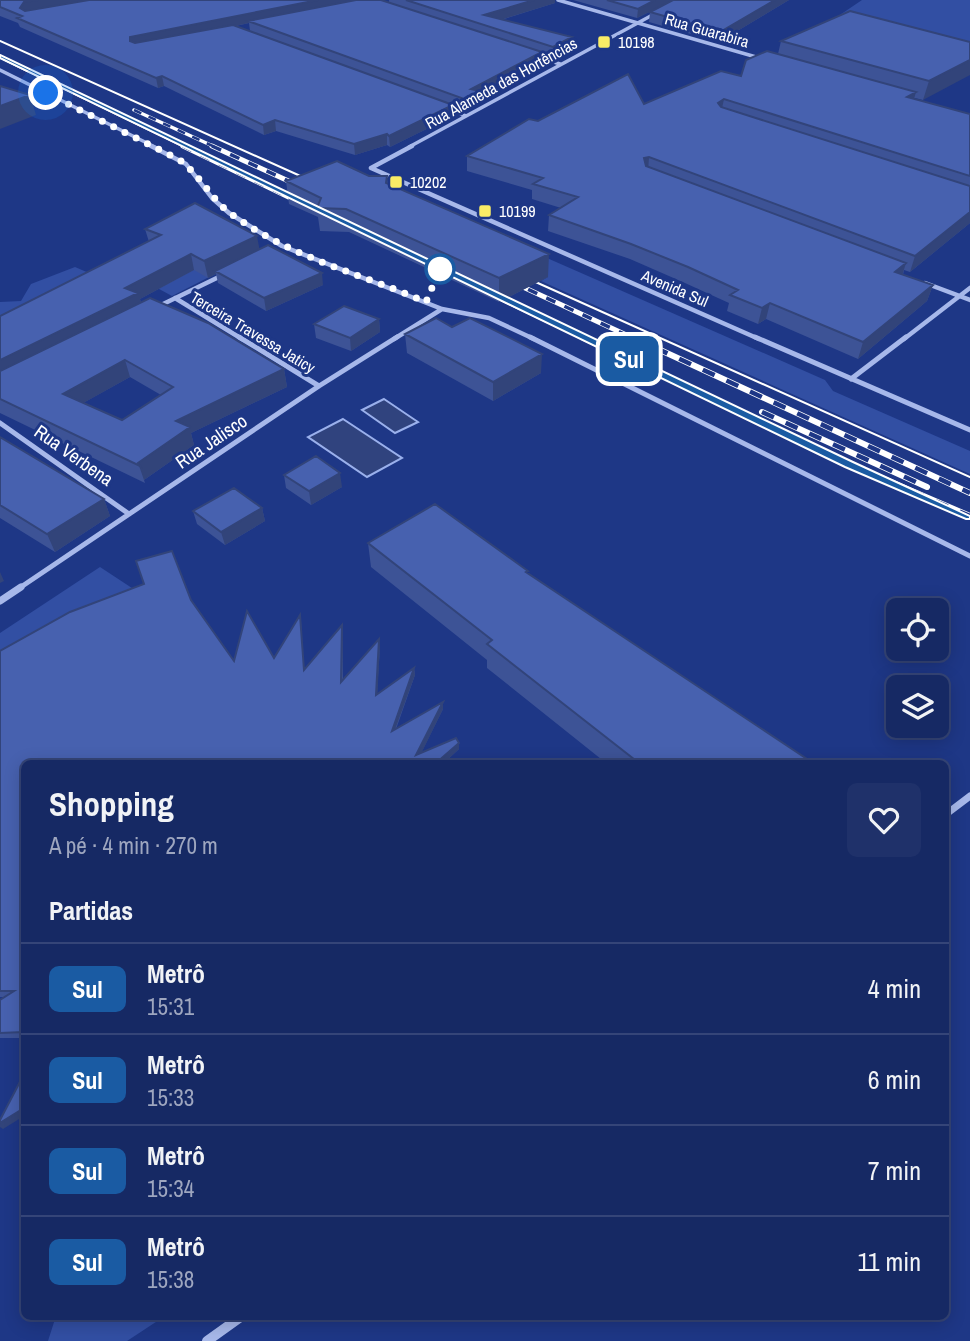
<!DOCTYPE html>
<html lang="pt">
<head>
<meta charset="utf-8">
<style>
	:root { --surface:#162964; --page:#1f316a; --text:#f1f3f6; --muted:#9ea6bf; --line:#354578 }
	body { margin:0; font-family:"Archivo Narrow",sans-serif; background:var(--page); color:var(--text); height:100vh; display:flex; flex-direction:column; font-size:26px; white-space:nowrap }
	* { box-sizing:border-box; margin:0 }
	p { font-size:23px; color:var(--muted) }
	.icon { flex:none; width:38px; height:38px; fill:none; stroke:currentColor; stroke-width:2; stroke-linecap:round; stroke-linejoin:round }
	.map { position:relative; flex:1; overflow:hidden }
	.drawer { position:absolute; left:21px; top:760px; width:928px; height:560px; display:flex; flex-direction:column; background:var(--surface); border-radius:10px; box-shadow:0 4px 18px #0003,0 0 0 2px var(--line) }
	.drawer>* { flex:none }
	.badge { padding:0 14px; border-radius:10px; font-size:24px; line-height:46px }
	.fabs { position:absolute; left:886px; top:598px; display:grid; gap:14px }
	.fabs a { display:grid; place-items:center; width:63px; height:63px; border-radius:10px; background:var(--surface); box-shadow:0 4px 18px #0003,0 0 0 2px var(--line); font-size:35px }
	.you { position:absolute; width:35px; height:35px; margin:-18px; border:5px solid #fff; border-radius:50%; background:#1a73e8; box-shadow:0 0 0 10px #1a73e833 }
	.map>.badge { position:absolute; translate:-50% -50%; box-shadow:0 0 0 4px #fff }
	h2 { padding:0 28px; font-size:26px; line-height:63px }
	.round { display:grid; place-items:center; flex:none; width:74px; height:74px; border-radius:10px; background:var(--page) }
	.headline { display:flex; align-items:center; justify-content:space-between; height:119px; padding:0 28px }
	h1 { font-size:33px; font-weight:800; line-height:52px }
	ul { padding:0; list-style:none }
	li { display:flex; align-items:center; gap:21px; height:91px; padding:0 28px; border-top:2px solid var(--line) }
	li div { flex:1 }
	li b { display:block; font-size:26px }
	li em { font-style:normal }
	li .badge { min-width:77px; font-weight:700; text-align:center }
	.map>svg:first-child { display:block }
	.green { fill:#324fa3 }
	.water { fill:#30437e; stroke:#9ab0ec; stroke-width:2 }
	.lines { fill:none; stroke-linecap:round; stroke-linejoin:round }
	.minor-far4 { stroke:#a7b8ea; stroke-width:3.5 }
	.minor-far3 { stroke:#a7b8ea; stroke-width:4.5 }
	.minor-far2 { stroke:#a7b8ea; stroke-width:5 }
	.minor-far1 { stroke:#a7b8ea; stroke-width:7 }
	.minor { stroke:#a7b8ea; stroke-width:10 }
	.tram { stroke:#fff; stroke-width:2 }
	.rail-far2-casing { stroke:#fff; stroke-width:3.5 }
	.rail-far1-casing { stroke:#fff; stroke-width:5 }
	.rail-casing { stroke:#fff; stroke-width:6 }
	.rail-far2 { stroke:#1e3786; stroke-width:2.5; stroke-dasharray:8; stroke-linecap:butt }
	.rail-far1 { stroke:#1e3786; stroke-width:3.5; stroke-dasharray:10; stroke-linecap:butt }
	.rail { stroke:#1e3786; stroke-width:4.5; stroke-dasharray:13; stroke-linecap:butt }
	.wall { fill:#3d5396; fill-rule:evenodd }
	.shaded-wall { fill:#32447a }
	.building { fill:#4761af; stroke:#32447a; stroke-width:2; fill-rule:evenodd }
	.line { fill:#1a5ba3; stroke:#fff; stroke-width:2 }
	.walk { stroke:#fff; stroke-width:7; stroke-dasharray:0 12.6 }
	.poi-dot { fill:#f9ec66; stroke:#1e3786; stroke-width:2.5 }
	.stop-dot { fill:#fff; stroke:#1a5ba3; stroke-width:3.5 }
	.labels { text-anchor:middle; stroke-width:6; stroke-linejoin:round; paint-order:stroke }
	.far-street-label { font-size:16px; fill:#fff; stroke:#1e3786 }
	.far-poi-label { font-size:16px; fill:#fff; stroke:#1e3786; text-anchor:start }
	.street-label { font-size:19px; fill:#fff; stroke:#1e3786 }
</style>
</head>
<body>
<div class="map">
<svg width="970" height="1341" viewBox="0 0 970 1341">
	<rect width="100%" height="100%" fill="#1e3786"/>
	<path class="green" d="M862,0h108v71l-182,-21z
		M490,233l335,147 8,11 137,60v23l-429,-193 7,-4z
		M150,248l65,26 -43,22 -59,-32z
		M75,267l14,6 -89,62v-33l21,-1 10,-17z
		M100,567l38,25 -138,64v-23z
		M56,1316h109l-38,25h-79z"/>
	<path class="water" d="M384,399l34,23 -23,11 -33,-23z
		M343,419l59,39 -35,19 -59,-40z"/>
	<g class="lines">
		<path class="minor-far4" d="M558,0l205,59
			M533,55l27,9
			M0,70l155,77
			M444,108l22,8
			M409,147l249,-135"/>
		<path class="minor-far3" d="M151,146l35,18 26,34 17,15 53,33 160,63 47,9 45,21
			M371,168l388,171
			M371,168l41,-22
			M925,283l45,17
			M175,298l67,41
			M157,307l68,-33
			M394,339l48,-30
			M904,339l66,-51"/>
		<path class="minor-far2" d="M239,337l80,49
			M530,337l440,219
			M755,337l215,93
			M851,379l55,-42
			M0,423l129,91
			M18,589l301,-203 78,-49"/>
		<path class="minor-far1" d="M0,601l21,-14
			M945,815l25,-19"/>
		<path class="minor" d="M207,1341l35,-25"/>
		<path class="tram" d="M0,41l316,142
			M520,275l450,202"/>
		<g class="rail-far2-casing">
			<path id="rail-far2" d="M0,57l186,90
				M134,110l81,37"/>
		</g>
		<g class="rail-far1-casing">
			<path id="rail-far1" d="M183,146l122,59
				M212,146l94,43
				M510,281l125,58
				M485,291l101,48"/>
		</g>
		<g class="rail-casing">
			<path id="rail" d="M582,337l267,127 121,52
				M632,337l338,156
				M762,412l165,75"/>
		</g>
		<use href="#rail-far2" class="rail-far2"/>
		<use href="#rail-far1" class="rail-far1"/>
		<use href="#rail" class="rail"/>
	</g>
	<path class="wall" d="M0,0l389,3v-3h166v3l-54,17 70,27 -18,10 -11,-3v9l-62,33v7l-16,8 -11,-5v10l-63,31 -3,-2 -32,10 -79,-24 -12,4 -100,-49 -6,2 -138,-61 -2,-4 -18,-7zM249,23l1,8 -14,-5z
		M573,0h100l-36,18z
		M673,0h116l-70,42 -70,-20 1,-10z
		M781,41l189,1 -47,58 -8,-2 -1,1 56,15v109l-60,49 -6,-2 -1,5 30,10 -6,16 -69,58 -92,-40 -8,5 -31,-13 2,-8 -44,-20 -55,-24 -82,-28 1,-16 12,-7 -29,-9v-9l-65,-19v-15l71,-35 106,-17 97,-28 37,-22z
		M369,176h18l1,8 160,93 -49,25 -150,-70 -29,-1 -2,-14 -29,-13 -3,-23z
		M145,229l115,20 63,36 -57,26 -48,-28 -2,-9 -8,4 -14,-8 -54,29 1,4 143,66 3,18 -96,46 3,12 -50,35 1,3 -145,-70v-97l149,-74zM130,377l31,18 -39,25 -39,-17z
		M379,319l1,13 -29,19 -35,-13 -2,-14z
		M405,334l136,39 -48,28 -86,-48z
		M0,437l104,62 6,17 -55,36 -55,-34z
		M284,475l58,12 -31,18 -25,-17z
		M262,508l3,13 -40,24 -28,-21 -4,-13z
		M368,543l160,31 285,189h-207l-119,-95v-8l-116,-93z
		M191,600l43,61 40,-3 27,-36 3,47 39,-37v49l37,-35 -3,48 37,-26 1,7 -19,54 47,-27v7l-22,44 38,-10v6l-15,14h-420v275h-24v-38l5,-3h-5v-346z"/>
	<path class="shaded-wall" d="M38,0h61l-73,12 -6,-4 4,-6z
		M318,0h47l-117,21 1,2 -117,24 -2,-6v-4z
		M534,0h21v3l-71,22v-10z
		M655,0h18l-36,18 1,-9z
		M775,0h14l-70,42 1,-10z
		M572,37l-1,10 -18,10v-10z
		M542,52v11l-62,33v7l-16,8v-12l7,-10z
		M970,60v15l-47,25 6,-19z
		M162,76l2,10 -6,2 -2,-10z
		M916,92l-4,14 -5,-9z
		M30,95l6,20 -36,14v-23z
		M724,99l-3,14 -3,-10z
		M453,105v11l-63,31 -1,-11z
		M275,120l1,11 -12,4 -1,-10z
		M387,134v11l-32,10 -1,-11z
		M649,157l-1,15 -4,-14z
		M970,212v11l-60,49 5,-16z
		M257,236l3,16 -45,19 1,3 -8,4 -4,-17z
		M191,254l3,16 -54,29 3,11 -143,71v-21l125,-72z
		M549,254l-1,23 -49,25v-24z
		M906,263l-5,16 -6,-7z
		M322,273l1,12 -57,26 -2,-13z
		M933,285l-6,16 -69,58 5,-17z
		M770,303l-4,16 -8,5 4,-16z
		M379,319l1,13 -29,19 -1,-13z
		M542,354l-1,19 -48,28v-19z
		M125,360l5,17 -61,34 -6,-17z
		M284,369l3,18 -96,46 3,12 -50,35 -6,-17 38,-42z
		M340,473l2,14 -31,18 -2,-14z
		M104,499l6,17 -55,36 -8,-18z
		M262,508l3,13 -40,24 -4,-13z
		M0,572l4,9 -4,2z
		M342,625l1,7 -1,57 -1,-7z
		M379,639l1,7 -3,56 -1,-7z
		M414,668l1,7 -23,63v-7z
		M443,702v7l-26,53 -1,-7z
		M459,743v6l-15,14h-8z
		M24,1108v8l-21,13 -3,-2v-4z"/>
	<path class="building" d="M0,0h38l-14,2 -4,6 5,3 64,-11h229l-188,37v4l5,2 98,-18 220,80 -64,31 -2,-2 -33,10 -79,-24 -12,5 -101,-49 -6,2 -139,-60 5,-2 -22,-9z
		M356,0h25l161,52 -71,37 9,2 -16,8 -216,-78z
		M406,0h128l-50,15 88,22 -19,10z
		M607,0h48l-17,9z
		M673,0h102l-55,32 -70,-20z
		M850,11l120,31v18l-41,21 -148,-40z
		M767,51l149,41 -9,5 63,17v62l-246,-77 -6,4 3,4 249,79v26l-55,44 -266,-99 -5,1 2,8 260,97 -11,9 38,13 -70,57 -93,-39 -8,5 -32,-13 8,-5 -50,-23 -57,-23 -82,-29 29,-18 -45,-13 10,-6 -76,-22 62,-37 9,2 90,-47 16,30 77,-33 20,5 5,-16z
		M0,86l30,9 -30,11z
		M337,161l32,15h18l-1,7 163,71 -50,24 -153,-69 -29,-1 4,-10 -35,-17z
		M195,203l62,33 -53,25 -13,-7 -66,34 13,5 -138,67v-44l161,-81 -16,-6z
		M268,245l54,28 -58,25 -49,-27z
		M150,298l58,25 76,46 -108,52 14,6 -52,36 2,3 -140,-67v-28zM125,360l48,27 -51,33 -59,-26z
		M344,306l35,13 -29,19 -36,-14z
		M436,318l16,9 18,-9 72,36 -49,28 -88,-48z
		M0,437l104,62 -57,35 -47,-29z
		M316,456l24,17 -31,18 -25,-16z
		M234,488l28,20 -41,24 -28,-21z
		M435,504l93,67 -2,1 287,191h-174l-152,-119 5,-4 -124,-97z
		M172,551l19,49 43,61 13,-50 27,47 26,-43 4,55 38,-45 -1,57 38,-43 -3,56 38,-27 -22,63 51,-29 -27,53 40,-17 3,5 -23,20h-412v269l-24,1v-33l14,-9h-14v-340l70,-39 74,-28 -8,-23z
		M24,1074v34l-24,15v-3z"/>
	<path class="line" d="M0,55l853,407 117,54v3h-4l-121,-52 -845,-409z"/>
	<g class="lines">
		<path class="walk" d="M46,93l132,66c21,14 32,39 52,54 63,46 127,59 196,89l14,-33"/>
	</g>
	<g class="poi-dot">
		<rect x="597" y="35" width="14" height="14" rx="3.5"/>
		<rect x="389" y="175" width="14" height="14" rx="3.5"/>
		<rect x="478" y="204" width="14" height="14" rx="3.5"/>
	</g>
	<circle class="stop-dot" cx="440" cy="269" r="14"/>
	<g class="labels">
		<g class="far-street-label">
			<text transform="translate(707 30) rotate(16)" y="6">Rua Guarabira</text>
			<text transform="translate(501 83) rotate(-29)" y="6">Rua Alameda das Hortências</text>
			<text transform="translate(675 288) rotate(23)" y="6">Avenida Sul</text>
			<text transform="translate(253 332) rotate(31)" y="6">Terceira Travessa Jaticy</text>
		</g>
		<g class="far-poi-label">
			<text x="618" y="48">10198</text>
			<text x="410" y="188">10202</text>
			<text x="499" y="217">10199</text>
		</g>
		<g class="street-label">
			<text transform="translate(211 441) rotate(-34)" y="7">Rua Jalisco</text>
			<text transform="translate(74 455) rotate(35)" y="7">Rua Verbena</text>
		</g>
	</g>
</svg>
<div class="fabs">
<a><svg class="icon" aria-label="locate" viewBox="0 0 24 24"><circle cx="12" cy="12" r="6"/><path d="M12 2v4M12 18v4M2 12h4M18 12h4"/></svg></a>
<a><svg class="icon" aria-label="layers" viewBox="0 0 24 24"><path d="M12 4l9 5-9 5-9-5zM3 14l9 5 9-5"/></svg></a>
</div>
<div class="you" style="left:46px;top:93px"></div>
<b class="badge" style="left:629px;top:359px;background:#1a5ba3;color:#fff">Sul</b>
<section class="drawer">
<div class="headline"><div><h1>Shopping</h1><p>A pé · 4 min · 270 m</p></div><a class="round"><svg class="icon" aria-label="heart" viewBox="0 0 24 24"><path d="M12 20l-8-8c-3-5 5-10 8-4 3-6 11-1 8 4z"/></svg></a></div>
<h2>Partidas</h2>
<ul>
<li><span class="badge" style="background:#1a5ba3;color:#fff">Sul</span><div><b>Metrô</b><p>15:31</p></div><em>4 min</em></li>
<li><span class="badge" style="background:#1a5ba3;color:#fff">Sul</span><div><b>Metrô</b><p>15:33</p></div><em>6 min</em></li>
<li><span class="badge" style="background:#1a5ba3;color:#fff">Sul</span><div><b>Metrô</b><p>15:34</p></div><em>7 min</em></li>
<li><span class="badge" style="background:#1a5ba3;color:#fff">Sul</span><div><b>Metrô</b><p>15:38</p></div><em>11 min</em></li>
</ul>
</section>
</div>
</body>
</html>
